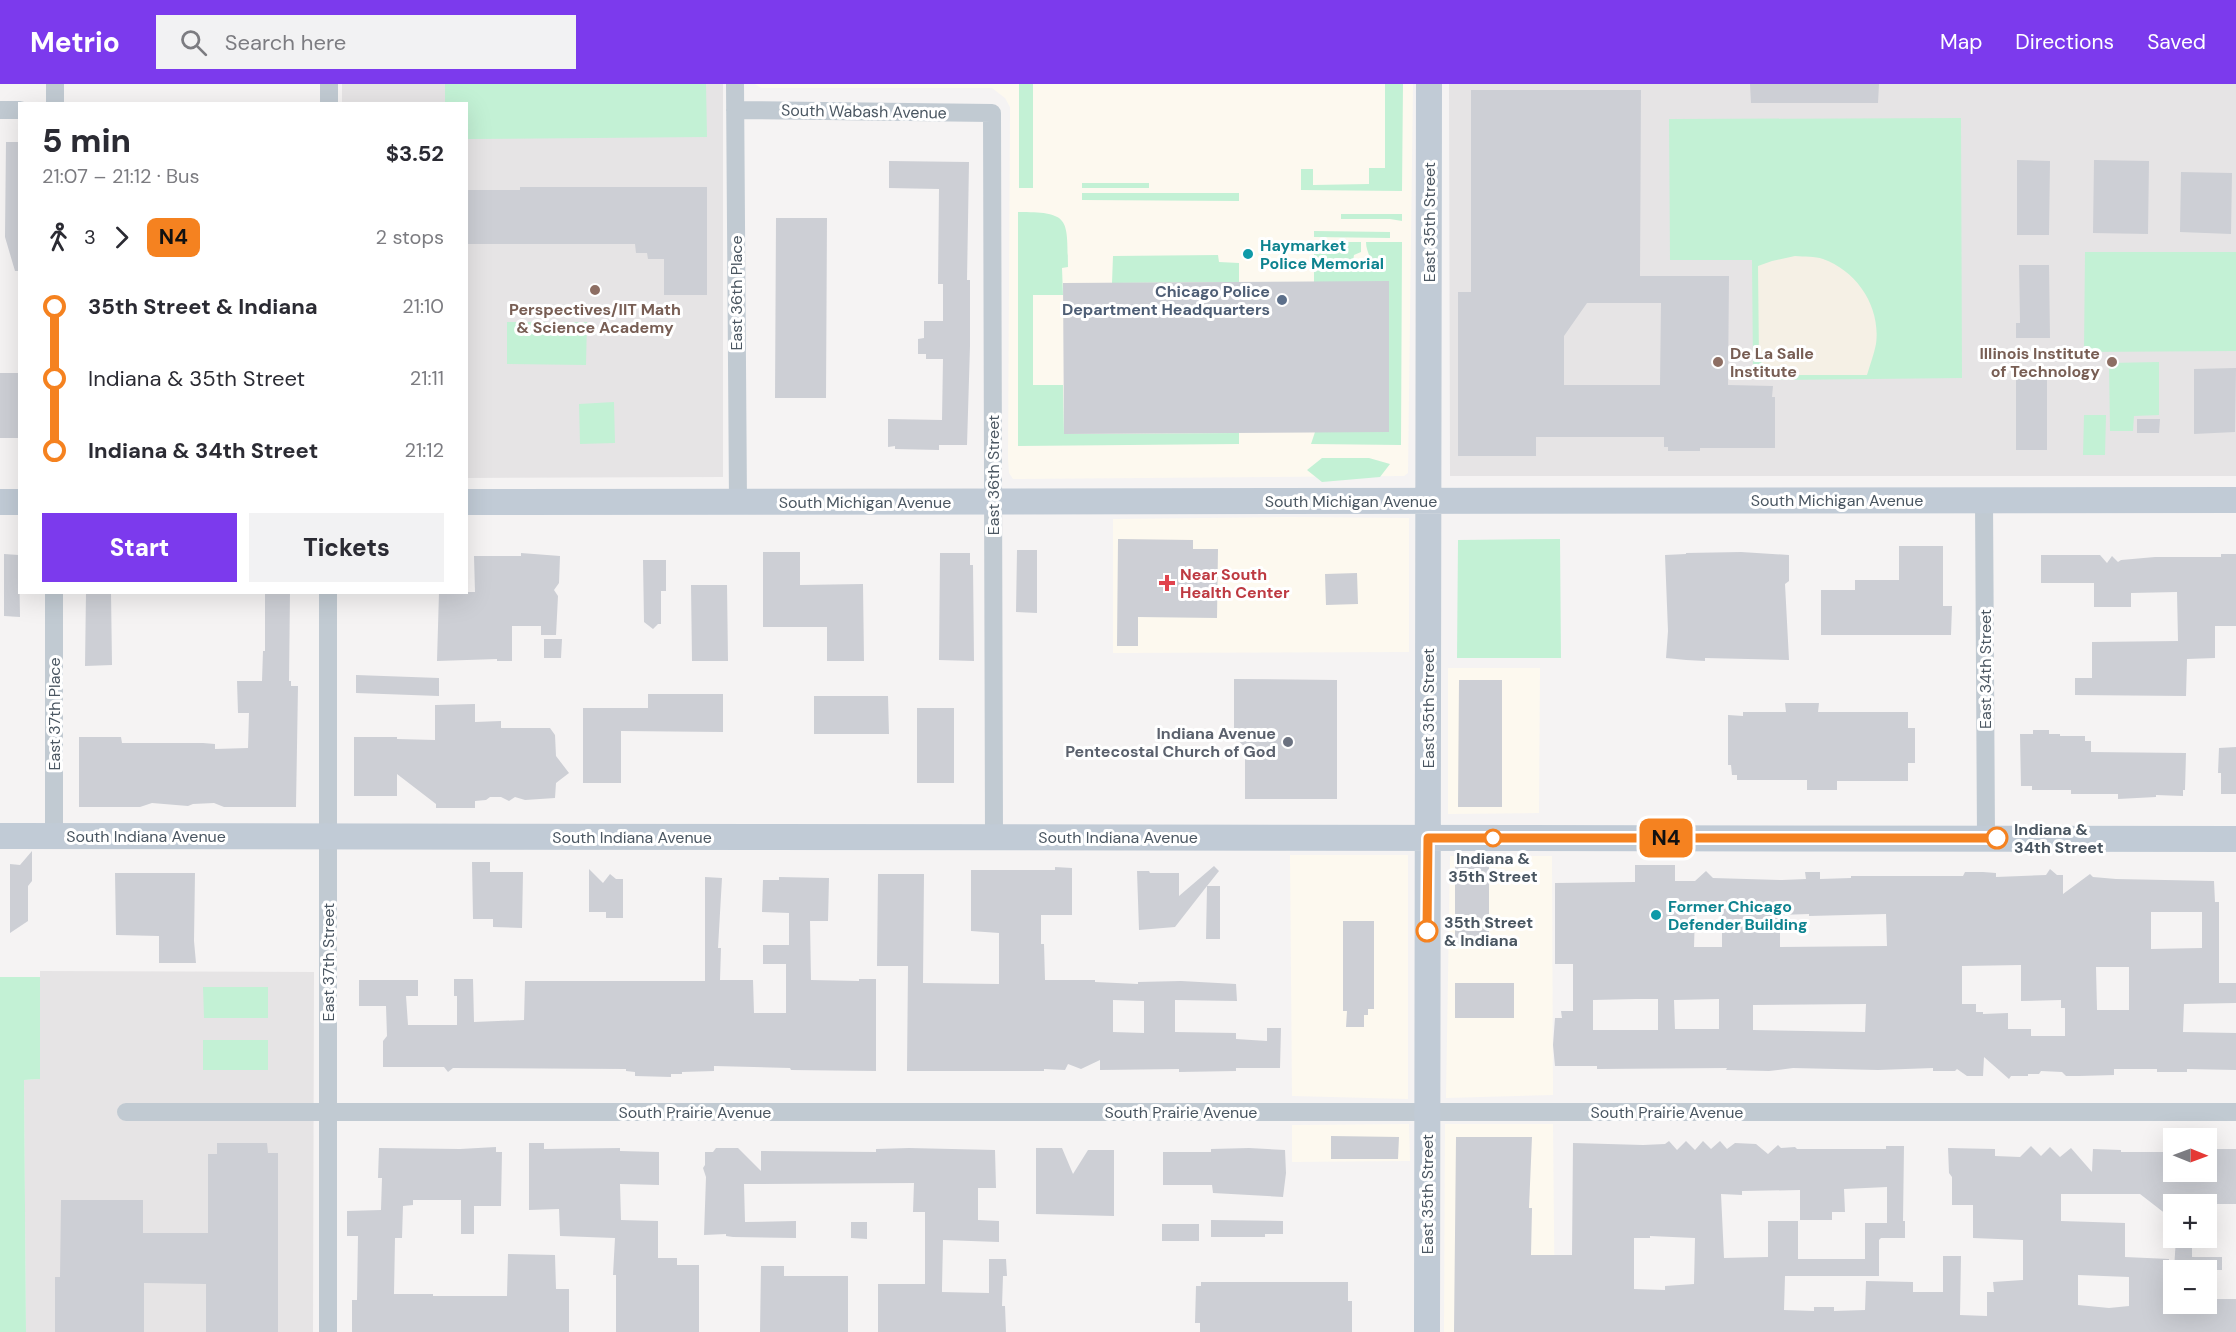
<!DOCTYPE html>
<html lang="en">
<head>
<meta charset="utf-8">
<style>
	:root { --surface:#fff; --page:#f2f2f3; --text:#2b2b33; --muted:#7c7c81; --accent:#7c3aed }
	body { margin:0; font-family:"DM Sans",sans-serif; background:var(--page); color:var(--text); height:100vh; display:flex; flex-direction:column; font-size:22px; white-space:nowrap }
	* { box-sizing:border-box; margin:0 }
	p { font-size:20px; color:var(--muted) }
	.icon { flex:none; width:33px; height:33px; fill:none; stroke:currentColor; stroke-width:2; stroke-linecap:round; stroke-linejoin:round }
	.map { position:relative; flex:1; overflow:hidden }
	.details { position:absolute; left:18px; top:18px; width:450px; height:492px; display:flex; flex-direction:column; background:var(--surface); border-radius:0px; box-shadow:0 6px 24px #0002 }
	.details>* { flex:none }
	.badge { padding:0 12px; border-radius:9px; font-size:21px; line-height:39px }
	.needle { width:39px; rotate:91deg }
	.controls { position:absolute; left:2163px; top:1044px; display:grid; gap:12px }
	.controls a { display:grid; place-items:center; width:54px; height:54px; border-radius:0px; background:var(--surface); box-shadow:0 6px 24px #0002; font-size:30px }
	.map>.badge { position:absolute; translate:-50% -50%; box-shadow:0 0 0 3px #fff }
	.legs { display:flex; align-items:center; gap:9px; height:66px; padding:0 24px; font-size:20px }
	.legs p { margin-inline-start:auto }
	.head { display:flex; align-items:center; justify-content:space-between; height:102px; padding:0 24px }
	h1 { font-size:33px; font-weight:800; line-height:45px }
	.action { display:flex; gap:12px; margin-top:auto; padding:12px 24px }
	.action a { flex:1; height:69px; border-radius:0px; background:var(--accent); color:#fff; font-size:24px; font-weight:800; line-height:69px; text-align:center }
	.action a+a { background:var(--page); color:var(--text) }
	ul { padding:0 24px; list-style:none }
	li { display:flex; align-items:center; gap:21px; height:72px; font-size:22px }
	li i { display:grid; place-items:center; width:9px; height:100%; margin:0 8px; background:currentColor }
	li i::after { content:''; width:15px; height:15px; margin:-8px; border:4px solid; border-radius:50%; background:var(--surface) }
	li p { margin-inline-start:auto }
	li:first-child i { background:linear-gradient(#0000 50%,currentColor 0) }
	li:last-child i { background:linear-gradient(currentColor 50%,#0000 0) }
	header { display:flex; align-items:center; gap:36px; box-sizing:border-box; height:84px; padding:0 30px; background:var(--accent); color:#fff }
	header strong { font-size:28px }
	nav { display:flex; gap:33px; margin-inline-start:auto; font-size:21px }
	.search { width:420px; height:54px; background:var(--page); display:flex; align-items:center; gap:15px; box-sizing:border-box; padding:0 21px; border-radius:0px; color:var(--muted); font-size:22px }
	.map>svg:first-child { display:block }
	.commercial { fill:#fdf9ef }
	.education { fill:#e6e4e5 }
	.green { fill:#c3f1d5 }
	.sand { fill:#f5f0e5 }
	.building { fill:#cdcfd5; fill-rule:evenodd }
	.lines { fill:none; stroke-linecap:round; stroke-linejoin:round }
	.street { stroke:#c1cad2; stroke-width:18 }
	.secondary { stroke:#c1cbd6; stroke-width:26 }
	.line-1-casing { stroke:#fff; stroke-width:14 }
	.line-1 { stroke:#f58220; stroke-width:9 }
	.culture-dot { fill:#0f9aa8; stroke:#fff; stroke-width:2 }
	.education-dot { fill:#8d6e63; stroke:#fff; stroke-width:2 }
	.service-dot { fill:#5c6f8a; stroke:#fff; stroke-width:2 }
	.health-dot { fill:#e0444e; stroke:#fff; stroke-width:2 }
	.worship-dot { fill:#6b7280; stroke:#fff; stroke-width:2 }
	.stop-1-dot { fill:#fff; stroke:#f58220; stroke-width:3 }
	.labels { text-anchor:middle; stroke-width:6; stroke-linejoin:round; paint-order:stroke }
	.street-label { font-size:16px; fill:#4a5661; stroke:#fff }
	.culture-label { font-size:16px; font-weight:bold; fill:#0d838f; stroke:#fff; text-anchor:start }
	.service-label { font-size:16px; font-weight:bold; fill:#4e5e75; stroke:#fff; text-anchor:end }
	.education-label { font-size:16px; font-weight:bold; fill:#785e54; stroke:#fff }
	.health-label { font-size:16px; font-weight:bold; fill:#be3a42; stroke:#fff; text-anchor:start }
	.worship-label { font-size:16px; font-weight:bold; fill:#5b616d; stroke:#fff; text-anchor:end }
	.stop-label { font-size:16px; font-weight:bold; fill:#4a5661; stroke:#fff; text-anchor:start }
</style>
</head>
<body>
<header>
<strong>Metrio</strong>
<div class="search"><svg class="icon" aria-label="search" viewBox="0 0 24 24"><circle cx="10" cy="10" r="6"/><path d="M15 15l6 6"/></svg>Search here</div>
<nav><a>Map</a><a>Directions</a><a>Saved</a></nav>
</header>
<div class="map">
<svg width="2236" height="1248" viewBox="0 0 2236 1248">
	<rect width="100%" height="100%" fill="#f5f3f3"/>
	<path class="commercial" d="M755,0h658l-5,389 -4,3 -391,3 -4,-6 -1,-14 2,-352 -5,-9 -13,-10h-231z
		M1286,433l123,1v134l-296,1v-134z
		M1448,584h92l-1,145 -91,1z
		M1290,771h118v244l-116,-3z
		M1450,772h102l1,239 -107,3z
		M1409,1040l1,37 -118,1v-37z
		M1445,1040h108l2,208h-111z"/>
	<path class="education" d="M342,0h381v393l-256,1 -1,-374h-124z
		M1449,0h787v392h-786z
		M40,887l274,1 -1,360h-287l-2,-252 16,-1z"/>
	<path class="green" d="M445,0h261l1,53 -240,2 -1,-35 -21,-1z
		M1019,0h14v104h-14z
		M1385,0h18l-1,107 -101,-1v-21h12v16l56,-1v-16h16z
		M1961,34l1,260 -195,2 -14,-10 -1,-110h-82l-1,-141z
		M1082,99h67v5h-67z
		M1082,109h157v8l-157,-1z
		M1018,128c53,0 49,7 50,55l-6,1 1,27h-30v90h30l1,49 175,-1v11l-221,2z
		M1341,130h61v7l-12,-2h-49z
		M1314,147l76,1v6l-76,-1z
		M1314,158h47v10l-7,3 -1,6 2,5 10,3 6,-4c0,-9 -5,-14 -5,-23h36l-1,203 -90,-1 4,-12h74v-150h-75z
		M2085,168h151v99l-152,1z
		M1218,171l1,7 20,1v19l-127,1 1,-27z
		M507,238h80l-1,43 -79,-1z
		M2159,278v53l-25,1 -1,15h-23l-1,-68z
		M614,318l1,41 -35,1 -1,-40z
		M2084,331h22l-1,40h-22z
		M1322,374h47l21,6 -10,13 -58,5 -15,-12z
		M1560,455l1,119h-104l1,-118z
		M0,893h40v102l-16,1 2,252h-26z
		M203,903h65v31h-64z
		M203,956h65v30h-65z"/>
	<path class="sand" d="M1795,172c9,1 20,0 28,3 34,12 58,48 53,85 -2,10 -6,21 -9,31h-94l-14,-15 -1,-94 14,-5z"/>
	<path class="building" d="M1750,0h129l-1,19h-127z
		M1471,6h170l-1,186h89l-1,109 45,1 -1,11h3v51h-75v3h-32v-4h-4v-10h-128v19h-78v-164h13zM1587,219h74l-1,82h-96v-49z
		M6,58h14v129h-5l-10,-34z
		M2017,76l33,1 -1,74h-32z
		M2094,76l55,1 -1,73 -55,-1z
		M889,77l80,1 -2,118h3v66l-3,99h-28v5l-44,-1v-3l-7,1v-28l54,1 1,-61h-17v-5h-8v-15l6,-1v-17h19v-37h-5l1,-95 -50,-1z
		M2181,88l51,1 -1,61 -51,-2z
		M520,103h187v108h-43v-36h-16l-1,-6h-11l-1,-9h-169v-54h54z
		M776,134h51l-1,180h-51z
		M2019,181h30l1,73h-34v-15h4z
		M1389,197v151l-325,2 -1,-151z
		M2236,284l-1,64 -41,2v-65z
		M2016,287h31v79h-31z
		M0,289h20v65h-20z
		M2137,335h23l-1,14h-22z
		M1118,455l75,1v9h25l-1,69 -79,-1v29h-21z
		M1899,462h44v60h9l-1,29h-130v-45h34v-10h44z
		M1017,466h20v63l-21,-1z
		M763,468h37v33l63,-1 1,77h-37v-34h-64z
		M1741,468l48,3v26l-4,3 4,76 -84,-2v3l-19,-1 -20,-2 2,-27 -3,-76 21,-1v-1z
		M521,469l39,3 -1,27 -5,7 4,6 -2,39h-15v-9h-29v35h-15v-2l-60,2 2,-69h36l-1,-36h47z
		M940,469h30v12h3l1,96 -35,-1z
		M4,470l15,1 1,62 -16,-1z
		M2221,470h15v72h-21v32l-28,1 -1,37 -111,-1v-17h17v-36l86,-1 -1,-49 -46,1v14h-37v-24h-53v-28h59l7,8 5,-7 6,6 3,-2 34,-3h66z
		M643,476h23v31h-5v33h-3l-5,5 -9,-7z
		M1357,489l1,31 -32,1 -1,-31z
		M691,501h36l1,76h-36z
		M86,508h25l1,73 -27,1z
		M265,508h25l-1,89h2v5h7l-2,121h-72l-10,-4 -21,1 -5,2 -36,-3 -12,4h-61v-70h42l1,6h81l12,1v5l33,-1 1,-35h-11l-1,-32h25l1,-30h2z
		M544,555h18l-1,19h-17z
		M356,591l83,3v18l-83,-3z
		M1234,595l103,1v119h-92v-52l-11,-10z
		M1459,596h43v127h-44z
		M648,610h75v38l-102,-1v52h-38v-75h65z
		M814,612h74l1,38h-75z
		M1785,619h34l-1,9h90v16h7v35h-7v18h-71v9h-30v-10h-70v-5h-5l-1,-10h-3v-50l15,1v-4h43z
		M475,620v18l26,-1v7h49l5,7 1,21 13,17 -13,10 -1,15 -30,2 -10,-3 -6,4 -8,-4h-11l-4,3 -11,1v7h-39v-4l-39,-30v22h-43v-59h43v2l38,1v-35z
		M917,624h37v75h-37z
		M2033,646h16v4h11v2h25v5h6v11l95,1 -1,37h-2v6l-27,-1v2l-38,2v-5h-47v-4h-39v-4h-11l-1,-52h13z
		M2236,663v47h-15v-21h-3l1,-25z
		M32,767v30l-4,5v35l-18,12v-69l10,1z
		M472,778h18v10h33l-1,56 -29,-1v-8h-20z
		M1455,778h34v83h-34z
		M1635,781h40v16h20l11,-10 7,7 69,2 24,-1 -1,-7h15v7l31,-1v-2h112l2,-4h18l13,1v4l50,-2 4,-6 7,6h6v19l27,-20 3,3 23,2 98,2 1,21h4v81h17v20l-52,1 -1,28 53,1v37l-49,-1v3h-30v-3h-43v6l-35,1h-13l-4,-4 -21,-1 -2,3h-11v2h-17l-2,3 -25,-22 -1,19h-16l-10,-7 -2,2h-22v-3l-55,2 -85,-2 -24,3 -43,-1 1,-2 -130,1v-3h-42l-2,-21 2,-27h7l-1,-7h12v-47h-18v-81l80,-1zM2151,828h51v36l-51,1zM1695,830h27v33h-28zM1809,830v2l77,-2 1,32 -107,1v-32zM2021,881v36l40,-1v8h4v28h-34v-7h-23v-16l-25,1v-2h-7v-8h-14v-38zM2096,883h33v43h-32zM1636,915h22v31h-65v-30zM1719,915v30h-44l-1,-29zM1866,920l-1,28 -112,-2v-25z
		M1214,782l5,5 -12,15h13v53h-14l1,-53 -32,41 -36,3 -2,-59h12l1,2h29v23z
		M1055,783l17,1v47h-31v29h3l1,36h50v2l43,2v-2l43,-1 55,3 1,17 -62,-1v32l61,1v6l31,2v-13h14l-1,40h-44v3l-57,1v-3l-79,1v-10l-19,9 -13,-5 -3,6 -21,-1v2h-137l1,-105h-31l1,-92h46l-1,109 76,1v-51l-28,-2v-61h84zM1113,916l31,1v32l-31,-1z
		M589,785l14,14 7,-9 6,5h7v39h-17v-6h-17z
		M115,789h80l-1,68 2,22h-37v-27l-43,-1z
		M705,793l17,1 -4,70h3l-1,32h33l1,33h32v-49h-23v-19h26v-32l-27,-1 1,-32h16v-3l50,1 -1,43h-18l1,59 48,1v-2h17v92l-85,-1 -1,-2 -76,-2v5l-32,1v2h-11v3l-36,-1v-4l-9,-1v-2l-173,-1 -5,4 -4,-5h-61v-26l4,-5 -1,-30h-27v-26h59v16h-12l2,29h49v-29h-3v-17h19l1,43 50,-2 1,-39h180z
		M1343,837h31v88h-6v6h-4v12h-18l1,-16h-4z
		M1455,899h59v35h-59z
		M1331,1052l68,1 -1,22h-67z
		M1456,1053h76l-3,71h3l-1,47h41l1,-112 70,2 22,-1 4,-3 8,9 9,-9 9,9 8,-9 8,8 9,-8 7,8 8,-6 21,1 12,10 10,-9 3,3 14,-1 2,2h89v-3h18l-1,75h2v17h-24l-2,2v36h-94l-1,34 30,1v-4h20v4l31,-1 1,-29 47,1v10h30v-36h18l-1,59 27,1v-24h7l-1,-10 30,-2v-40l-50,-2v-33h-21v-28l-3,-4 -1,-25 47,1v7l25,1 11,-11 10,10 9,-9 10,10 11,-9 21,24 1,-23 28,1v2h50v20h36v-23h29v55h-29v-8h-36v22l-31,-24h-79v27l64,2v34l44,2 -1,45h38v-5h30v33h-782zM1887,1103v36h-22v36h-67v-38h-30v36l-44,1 -3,-64 21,1v-4l58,-1v30h32v-8h13l-1,-23zM1650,1152l45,2 -1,46 -29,2v4l-31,-1v-51h16zM2078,1191l51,2v29l-20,2 -31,-3z
		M217,1059h50l1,10h10v179h-72v-48l-62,-1v49h-89v-55h5l1,-77h82v33h65v-79h9z
		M529,1059h15v6l76,-1v3l39,1v33l-39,-1 1,36 37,1v37h19v7h22v67h-83v-57h-3l2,-37 -55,-2 -1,-27 -30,1z
		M496,1063v5h6l-1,54h-27v28h-13v-34h-48v5l-10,1 -1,32h-7l-1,56h39v2h74l1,-42 47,1 1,34h13v43h-217v-32h5l1,-64h-11v-25l34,-1 1,-32h-4l1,-30 81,1z
		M716,1064h22l23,23v-20l115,1v-3l33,-1 86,2 1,38h-18v32l21,1v21l-56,-2 -1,48v4l47,1v-34h17l1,17h-4l-1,30h3l1,26h-128v-48h47v-72h-12l1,-29 -170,1 1,38 51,-1v17l-63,-1 -7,-1v-2l-22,1 2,-58 -3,-9 2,-3v-13h8z
		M1036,1064h26l11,26 15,-24h26v66l-78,-2z
		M1249,1064l36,2 1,23 -3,24 -70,-4 -1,-8h-49v-33h48v-3z
		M1211,1136l72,1v13h-18v3h-54z
		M851,1138h16v17l-16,-1z
		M1162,1140h37v17h-37z
		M2176,1154h16v19h30v13h-48z
		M761,1182h23v10h64v56h-88z
		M1201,1198h147v19h4v31h-152v-9h-5l1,-37h5z"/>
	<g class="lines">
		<path class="street" d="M735,0l3,418
			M55,20v-20
			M329,20v-20
			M0,26h20
			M735,26l257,3 2,724
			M1984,416l2,338
			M328,508v740
			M54,752v-244
			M126,1028h2110"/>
		<path class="secondary" d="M0,418h20
			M466,418l1770,-2
			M0,752l2236,3
			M1427,1248l2,-1248"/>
	</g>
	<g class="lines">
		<g class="line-1-casing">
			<path id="line-1" d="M1427,847l1,-93h569"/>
		</g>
		<use href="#line-1" class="line-1"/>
	</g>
	<g class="culture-dot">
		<circle cx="1248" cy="170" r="6"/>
		<circle cx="1656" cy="831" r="6"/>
	</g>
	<g class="education-dot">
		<circle cx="595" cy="206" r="6"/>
		<circle cx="1718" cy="278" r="6"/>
		<circle cx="2112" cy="278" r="6"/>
	</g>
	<circle class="service-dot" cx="1282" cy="216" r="6"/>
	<path class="health-dot" d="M1164 490h6v6h6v6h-6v6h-6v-6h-6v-6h6z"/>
	<circle class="worship-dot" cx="1288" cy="658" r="6"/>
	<g class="stop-1-dot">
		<circle cx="1493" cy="754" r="8"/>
		<circle cx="1997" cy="754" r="10"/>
		<circle cx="1427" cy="847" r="10"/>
	</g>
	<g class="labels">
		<g class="street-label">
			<text transform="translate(864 27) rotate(1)" y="6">South Wabash Avenue</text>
			<text transform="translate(1429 138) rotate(-90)" y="6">East 35th Street</text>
			<text transform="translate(736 209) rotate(-90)" y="6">East 36th Place</text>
			<text transform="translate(993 391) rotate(-90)" y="6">East 36th Street</text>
			<text x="1837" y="422">South Michigan Avenue</text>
			<text x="1351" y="423">South Michigan Avenue</text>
			<text x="865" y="424">South Michigan Avenue</text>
			<text transform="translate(1985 585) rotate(-90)" y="6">East 34th Street</text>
			<text transform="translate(1428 624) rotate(-90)" y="6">East 35th Street</text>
			<text transform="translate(54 630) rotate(-90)" y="6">East 37th Place</text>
			<text x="146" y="758">South Indiana Avenue</text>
			<text x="632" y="759">South Indiana Avenue</text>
			<text x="1118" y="759">South Indiana Avenue</text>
			<text transform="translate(328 878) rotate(-90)" y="6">East 37th Street</text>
			<text x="695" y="1034">South Prairie Avenue</text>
			<text x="1181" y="1034">South Prairie Avenue</text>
			<text x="1667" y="1034">South Prairie Avenue</text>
			<text transform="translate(1427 1110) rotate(-90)" y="6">East 35th Street</text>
		</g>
		<g class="culture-label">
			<text x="1260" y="167">Haymarket<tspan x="1260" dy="18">Police Memorial</tspan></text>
			<text x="1668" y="828">Former Chicago<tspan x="1668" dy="18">Defender Building</tspan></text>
		</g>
		<g class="service-label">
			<text x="1270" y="213">Chicago Police<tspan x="1270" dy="18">Department Headquarters</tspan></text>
		</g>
		<g class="education-label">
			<text x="595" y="231">Perspectives/IIT Math<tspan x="595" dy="18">&amp; Science Academy</tspan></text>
			<text x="1730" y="275" text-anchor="start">De La Salle<tspan x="1730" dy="18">Institute</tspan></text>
			<text x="2100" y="275" text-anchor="end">Illinois Institute<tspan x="2100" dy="18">of Technology</tspan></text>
		</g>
		<g class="health-label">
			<text x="1180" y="496">Near South<tspan x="1180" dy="18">Health Center</tspan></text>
		</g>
		<g class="worship-label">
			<text x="1276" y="655">Indiana Avenue<tspan x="1276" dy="18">Pentecostal Church of God</tspan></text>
		</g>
		<g class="stop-label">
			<text x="2014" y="751">Indiana &amp;<tspan x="2014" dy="18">34th Street</tspan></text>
			<text x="1493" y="780" text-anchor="middle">Indiana &amp;<tspan x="1493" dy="18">35th Street</tspan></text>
			<text x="1444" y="844">35th Street<tspan x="1444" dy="18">&amp; Indiana</tspan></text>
		</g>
	</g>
</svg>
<div class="controls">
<a><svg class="needle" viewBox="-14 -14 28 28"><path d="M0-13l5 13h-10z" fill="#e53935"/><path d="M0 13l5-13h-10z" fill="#7c7c81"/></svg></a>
<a>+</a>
<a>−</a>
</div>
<b class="badge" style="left:1666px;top:754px;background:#f58220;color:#111">N4</b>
<section class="details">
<div class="head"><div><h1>5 min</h1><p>21:07 – 21:12 · Bus</p></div><b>$3.52</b></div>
<div class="legs"><svg class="icon" aria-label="walk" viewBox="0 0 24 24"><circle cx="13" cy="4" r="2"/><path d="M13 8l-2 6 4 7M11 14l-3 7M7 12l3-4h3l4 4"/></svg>3<svg class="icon" aria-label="forward" viewBox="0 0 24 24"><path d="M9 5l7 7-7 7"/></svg><b class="badge" style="background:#f58220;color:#111">N4</b><p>2 stops</p></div>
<ul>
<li><i style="color:#f58220"></i><b>35th Street &amp; Indiana</b><p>21:10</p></li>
<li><i style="color:#f58220"></i><span>Indiana &amp; 35th Street</span><p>21:11</p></li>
<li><i style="color:#f58220"></i><b>Indiana &amp; 34th Street</b><p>21:12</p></li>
</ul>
<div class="action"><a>Start</a><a>Tickets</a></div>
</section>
</div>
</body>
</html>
